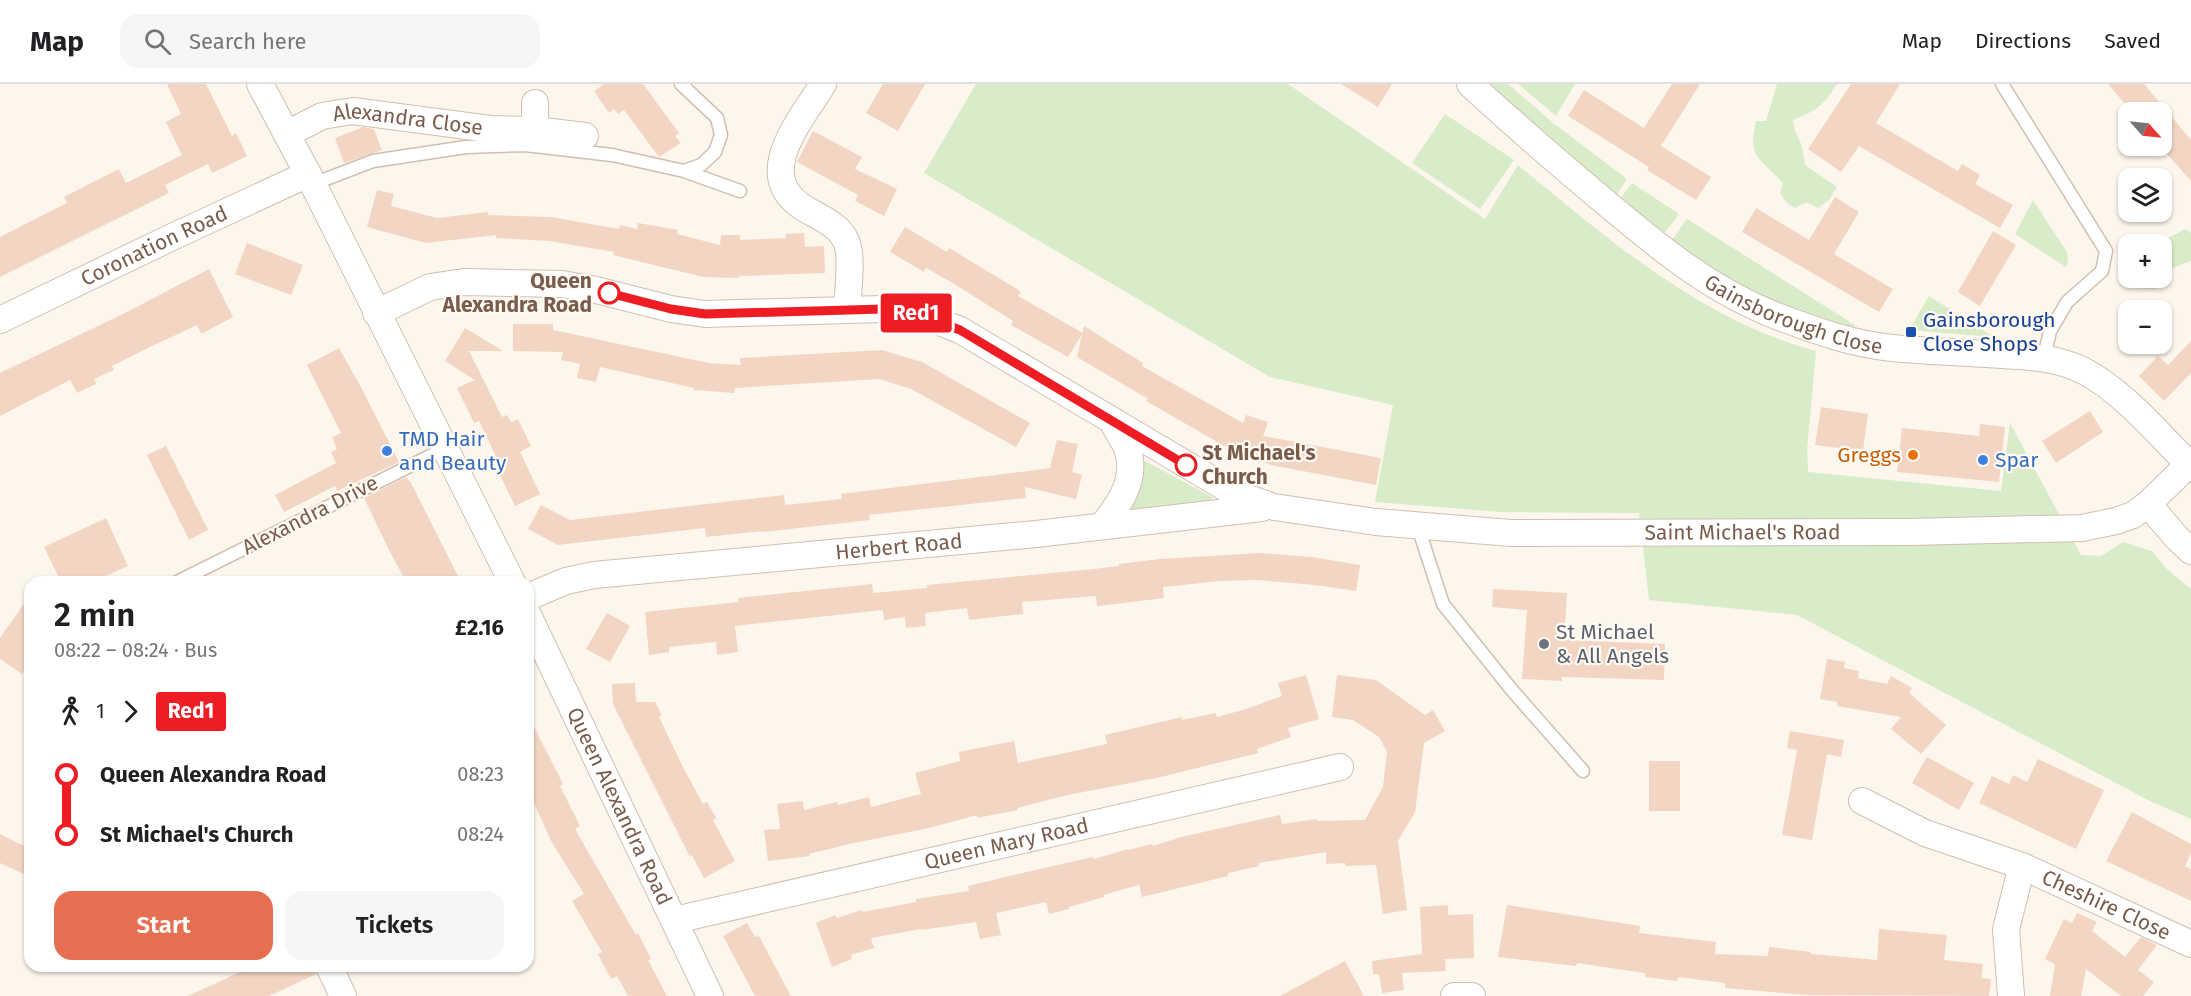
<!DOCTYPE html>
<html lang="en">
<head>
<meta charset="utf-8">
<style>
	:root { --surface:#fff; --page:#f6f6f6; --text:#202124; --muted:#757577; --line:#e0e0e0; --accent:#e76f51 }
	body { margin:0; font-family:"Fira Sans",sans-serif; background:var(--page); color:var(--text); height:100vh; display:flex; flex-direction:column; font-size:22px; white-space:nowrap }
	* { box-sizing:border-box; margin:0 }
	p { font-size:20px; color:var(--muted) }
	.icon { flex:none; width:33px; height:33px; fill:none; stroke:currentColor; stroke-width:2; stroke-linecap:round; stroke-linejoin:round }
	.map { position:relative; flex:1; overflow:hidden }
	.drawer { position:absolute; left:24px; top:492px; width:510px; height:396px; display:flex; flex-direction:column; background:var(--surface); border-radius:18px; box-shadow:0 2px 4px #0004 }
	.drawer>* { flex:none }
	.badge { padding:0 12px; border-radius:4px; font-size:21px; line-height:39px }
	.needle { width:39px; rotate:117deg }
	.controls { position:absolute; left:2118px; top:18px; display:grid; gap:12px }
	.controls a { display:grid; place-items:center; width:54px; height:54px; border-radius:12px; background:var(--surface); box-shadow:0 2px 4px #0004; font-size:30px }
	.map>.badge { position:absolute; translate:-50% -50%; box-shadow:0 0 0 3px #fff }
	.legs { display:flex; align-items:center; gap:9px; height:66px; padding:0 30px; font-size:20px }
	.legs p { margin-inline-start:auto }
	.summary { display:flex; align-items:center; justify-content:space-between; height:102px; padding:0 30px }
	h1 { font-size:33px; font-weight:600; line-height:45px }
	.action { display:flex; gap:12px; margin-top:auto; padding:12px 30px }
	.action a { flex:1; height:69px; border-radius:18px; background:var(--accent); color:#fff; font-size:24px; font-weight:600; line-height:69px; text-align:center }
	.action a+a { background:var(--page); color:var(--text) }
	ul { padding:0 30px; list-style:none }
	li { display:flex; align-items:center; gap:21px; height:60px; font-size:22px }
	li i { display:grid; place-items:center; width:9px; height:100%; margin:0 8px; background:currentColor }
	li i::after { content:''; width:15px; height:15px; margin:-8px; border:4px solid; border-radius:50%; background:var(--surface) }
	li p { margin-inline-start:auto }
	li:first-child i { background:linear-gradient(#0000 50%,currentColor 0) }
	li:last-child i { background:linear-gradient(currentColor 50%,#0000 0) }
	header { display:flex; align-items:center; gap:36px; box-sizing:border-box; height:84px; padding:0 30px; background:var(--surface); border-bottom:2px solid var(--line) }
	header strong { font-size:28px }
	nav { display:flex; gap:33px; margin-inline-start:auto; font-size:21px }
	.search { width:420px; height:54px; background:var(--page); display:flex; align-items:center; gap:15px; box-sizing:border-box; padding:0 21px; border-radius:18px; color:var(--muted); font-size:22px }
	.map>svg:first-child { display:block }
	.green { fill:#d8ecc9 }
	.building { fill:#f3d5c3 }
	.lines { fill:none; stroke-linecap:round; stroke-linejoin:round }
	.service-casing { stroke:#d1beb0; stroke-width:15 }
	.minor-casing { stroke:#d1beb0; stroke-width:28 }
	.service { stroke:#fff; stroke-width:12 }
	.minor { stroke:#fff; stroke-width:26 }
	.line-1-casing { stroke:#fff; stroke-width:14 }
	.line-1 { stroke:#ee1d23; stroke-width:9 }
	.stop-1-dot { fill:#fff; stroke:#ee1d23; stroke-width:3 }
	.transit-dot { fill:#1a4fb4; stroke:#fffaf3; stroke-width:2 }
	.shop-dot { fill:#3f7fe0; stroke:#fffaf3; stroke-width:2 }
	.food-dot { fill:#e8710a; stroke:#fffaf3; stroke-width:2 }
	.worship-dot { fill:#6b7280; stroke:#fffaf3; stroke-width:2 }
	.labels { text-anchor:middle; stroke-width:4.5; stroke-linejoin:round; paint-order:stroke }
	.street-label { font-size:21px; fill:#7a5c4d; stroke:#fffaf3 }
	.stop-label { font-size:21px; font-weight:bold; fill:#7a5c4d; stroke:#fffaf3; text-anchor:end }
	.transit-label { font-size:21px; fill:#164399; stroke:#fffaf3; text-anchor:start }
	.shop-label { font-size:21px; fill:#366cbe; stroke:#fffaf3; text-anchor:start }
	.food-label { font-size:21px; fill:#c56008; stroke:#fffaf3; text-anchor:end }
	.worship-label { font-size:21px; fill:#5b616d; stroke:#fffaf3; text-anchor:start }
</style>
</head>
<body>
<header>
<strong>Map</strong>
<div class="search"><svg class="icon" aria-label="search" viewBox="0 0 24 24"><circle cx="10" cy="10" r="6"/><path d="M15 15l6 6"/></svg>Search here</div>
<nav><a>Map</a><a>Directions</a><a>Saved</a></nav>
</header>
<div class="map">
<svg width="2191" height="912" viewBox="0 0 2191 912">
	<rect width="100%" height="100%" fill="#fdf6ec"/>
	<path class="green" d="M976,0h312l197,135 33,-54c90,74 183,155 298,186l-9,98 1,23 193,19 9,-68 71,132 20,1 22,-14 29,9 15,18 24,20v230l-41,-18 -353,-186 -148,-15 -10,-87 -138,-1 -126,-10 18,-97 -123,-28 -346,-204z
		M1489,0h19l44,38 75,57 -11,17z
		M1518,0h57l-19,32z
		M1777,0h60c-15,23 -20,26 -44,36l2,11 7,15 3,19 32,22 -8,13 -11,8 -11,-6 -12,6 -8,-5 -7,-10 3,-10c-22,-25 -36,-23 -27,-62h10z
		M1445,30l69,46 -34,49 -68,-46z
		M1632,99l47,31 -15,20 -44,-35z
		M2033,116l34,52 1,9 -2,6 -51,-33z
		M1687,135l168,106 -1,4 -76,-25 -53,-27 -53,-37z
		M2185,145l6,4v28l-21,8 -15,20 -20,-1 -1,-10h28v-34h-4z
		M1929,212l65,41 -85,-7z
		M1143,376l69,37 -1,4 -79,9 -3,-2 11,-44z"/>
	<path class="building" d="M167,0h39l26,52 4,-3 11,23 -35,17 -4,-9 -43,21 4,8 -169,84v-40l67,-34 -3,-6 55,-28 7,14 56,-28 -16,-33 15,-8z
		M604,0h39l36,49 -4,3 6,7 -22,14 -35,-47 -6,4 -4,-5 -5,4 -15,-22z
		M883,0h42l-27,47 -32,-18z
		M1341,0h51l-14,23z
		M1672,0h28l-39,62 50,31 -15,23 -49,-30 2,-3 -81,-51 16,-26 60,38z
		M1851,0h49l-24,39 82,48 4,-7 18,11 -5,9 38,21 -13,23 -141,-82 -18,26 -33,-23z
		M2108,0h36l47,56v41l-31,-35h2v-34h-30z
		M363,43l11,2 8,21 -38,13 -9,-25z
		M813,47l49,26 -7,12 42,20 -13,27 -29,-15 3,-6 -61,-33z
		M377,106l17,4 -3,12 46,12 51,-6v3l63,2 68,12 1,-4 17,4 1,-6 40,7 -1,4 43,11 1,-10h19v5l46,-2v-4l18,-1 1,14 19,-1 1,27 -86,3v2l-36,-1 -90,-22 1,-3 -65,-11 -53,-3v-3l-70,8 -59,-16z
		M1835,113l24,15 -25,42 59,35 -14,23 -137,-80 14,-24 53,32z
		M905,143l42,25 2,-4 68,41 4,3 -3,4 65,37 -15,24 -57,-32 2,-4 -62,-39 -25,-14 -2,4 -34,-20z
		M1993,147l23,14 -36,61 -22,-14z
		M247,159l56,22 -12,30 -56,-21z
		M209,185l24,48 -32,17 -4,-9 -47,22 -38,19 2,4 -20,9 2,5 -19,9 -7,-13 -70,36v-43l127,-61z
		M513,240h40v6l156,33 32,2 -1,-7 142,-8 40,12 108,61 -14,24 -105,-58 -32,-10 -144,9 -1,5 -40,-3v-2l-94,-21 -4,15 -19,-4 3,-14 -19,-4 2,-8 -50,-1z
		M1084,242l59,37 -1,3 101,57 3,-8 22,7 -5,14 118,22 -5,27 -105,-20 -31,-10 -94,-54 2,-2 -71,-42z
		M465,244l38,23h-34l33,66 5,-2 4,7 7,-3 13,27 -11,6 20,42 -25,12 -17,-35 4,-2 -23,-48 -5,2 -17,-35 18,-8 -30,-19z
		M2191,257v32l-27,28 -25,-25 19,-20 10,9z
		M339,264l24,43 36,71 -62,29 -2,-5 -51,26 -9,-17 61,-32 -5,-11 6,-3 -5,-12 9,-4 -34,-68z
		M1821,323l47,7 -5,37 -48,-6z
		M2090,327l13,21 -47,31 -14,-22z
		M1980,340l25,3 -6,55 -102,-10 5,-44 77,8z
		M1057,356l21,4 -6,28 10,3 -6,24 -51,-12 1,11 -157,17 1,5 -107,12v-1l-57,6 -1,-9 -147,17 -30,-16 13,-24 29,15 214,-25 1,10 57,-6 -1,-5 211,-26 -2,-1z
		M166,362l42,84 -19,10 -42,-85z
		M406,393l3,4h1l51,101h-55l-17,-32 -25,-52z
		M106,434l22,48 -35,16h-32l-17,-35z
		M1260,469l52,4 48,8 -4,26 -41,-6 -59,-5 -36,1 -57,6 1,11 -57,7 -10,1 -1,-10 -74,6 1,12 -54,6 -2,-12 -42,5 1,13 -20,2 -1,-11 -21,3 -1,-10 -148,16 3,26 -21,3 -1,-13 -47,5v5l-20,3 -4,-43 94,-10 -1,-4 134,-14 1,9 54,-5v-3l167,-16 25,-3v-2l41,-5z
		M1493,505l74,4 -3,47 101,4 -1,36 -102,-3v4l-40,-2 5,-69 -35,-3z
		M30,511v68l-8,11 -22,-15v-21z
		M607,529l23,13 -20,36 -24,-13z
		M1827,575l18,3 -1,6 15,3 -1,7 29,6 4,-8 21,12 -3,5 37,32 -25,29 -30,-25 10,-12 -64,-11v-4l-17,-3z
		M1306,591l13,44 -31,9 3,9 -34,12 1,4 -97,24 -98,19 -46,12 1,2 -41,8v-3l-48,13 -80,16 -40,10 1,2 -42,5 -4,-31 16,-1 -3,-25 26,-3 1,9 33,-8 1,3 31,-8 2,10 50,-13 -6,-21 45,-12 -1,-9 55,-11 4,22 89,-19 -2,-9 77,-18v3l34,-7 1,4 29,-8 36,-13 -4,-13z
		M1337,591l39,5 49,35 8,-5 12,21 -21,12 -9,69 -17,29 9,69 -24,4 -7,-49 -31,1v-3l-19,1v-12l-67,11v3l-31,7v3l-86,21 -3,-12 -36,10 1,2 -35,10v2l-20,5 -3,-12 -50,11 5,22 -21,4 -4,-17 -55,8v-1l-50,9 3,10 -23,7 1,4 -20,8 -16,-44 19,-8 2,3 25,-8 1,2 53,-10v-3l53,-8 -1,-5 46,-11 79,-18 1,2 34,-10v1l24,-6 1,2 28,-9 99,-22 2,9 35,-5v2l48,-1 18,-33 4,-35 -8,-15 -26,-17 -21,-3z
		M635,599l1,19h19l7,13 -3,2 24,50 20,37 4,-2 9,16 -3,2 22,41 -31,17 -12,-23 -2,2 -77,-153 -1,-20z
		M528,631l35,69 -3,2 20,40 -5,3 61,106 2,-2 13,26 -3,1 19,36h-39l-11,-20 -6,3 -13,-25 4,-2 -30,-51 12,-7 -33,-53 -23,-51z
		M1790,647l54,9 -3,17 -14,-3 -15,86 -30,-5 15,-85 -10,-2z
		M1927,673l47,26 -15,27 -47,-27z
		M2038,675l66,31 -28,59 -97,-46 13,-27 17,8 4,-9 14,7z
		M1649,677h31v50h-31z
		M2132,728l59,32v9l-6,13 6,3v32l-85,-40z
		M0,750l30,15v28l-30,-14z
		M1448,821v10l25,-1 1,44 -29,1 1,12 -44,2 2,17 -22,3 -3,-19h-6l-1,-13 50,-7 -2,-47z
		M1507,821l133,21 -1,7 77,9 -1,12 53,2 1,-9 42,5v2l66,6 2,-31 68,6 -3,25 39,4 -2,14 10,1 -2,17 -183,-1 -81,-7v-5l-47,-6 -1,4 -32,-4v-4l-68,-10 -1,3 -78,-9z
		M2077,829l20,9 -5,9 33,26 16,-20 16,8 -19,25 16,12 -11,14h-22l-35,-27 -5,27h-31l5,-32 -10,-5 19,-40 8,4z
		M747,839l8,14 4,-1 32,60h-36l-32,-60z
		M1345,877l19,35h-84z
		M253,882h61l2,8 -47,22h-81z"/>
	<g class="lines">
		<g class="service-casing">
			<path id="service" d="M2002,0l104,167 -4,20 -35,31 -17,29 -6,27
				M684,87l56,20
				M313,100l60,-23 93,-14 59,-2 87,10 72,16 17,-6 14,-13 6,-17 -4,-17 -36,-34
				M1418,443l25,77 68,85 72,82
				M177,498l267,-133"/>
		</g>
		<g class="minor-casing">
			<g id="minor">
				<path d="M260,0l48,90 204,408"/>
				<path d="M823,0c-23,38 -73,93 -16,126 14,8 32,15 39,31 7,14 2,50 1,68"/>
				<path id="s1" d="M1470,0c42,39 85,76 129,113 57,48 110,93 180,120 37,14 74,27 113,31 32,3 63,4 95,6 33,2 67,2 97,17 41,22 72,61 105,93"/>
				<path d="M535,46v-27"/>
				<path id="s2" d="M287,50l35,-18 31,-5 137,18 45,1 50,6"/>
				<path id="s3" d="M376,229l54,-26 34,-5 98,2 30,5 79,20 34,5 178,-5c28,3 51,10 77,21l276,164 38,13 102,15 135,11 399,-1 172,-4 34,-7 17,-6 15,-11 43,-42"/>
				<path id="s4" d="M0,236l170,-82 138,-64"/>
				<path d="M2148,420l29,34 14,13"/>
				<path d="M1102,442c18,-22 36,-48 25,-78 -4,-9 -10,-17 -14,-25"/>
				<path id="s5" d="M528,513l38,-16 28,-6 442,-41 226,-26"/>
				<path id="s6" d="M528,531l182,381"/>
				<path id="s7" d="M1862,717l63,32 97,33 169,78"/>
				<path id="s8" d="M675,836l665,-153"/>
				<path d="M329,882l14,30"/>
				<path d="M1454,912h18"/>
				<path d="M2011,912l-5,-67 16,-63"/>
			</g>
		</g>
		<use href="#service" class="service"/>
		<use href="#minor" class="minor"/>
	</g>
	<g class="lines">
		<g class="line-1-casing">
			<path id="line-1" d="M609,209l62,16 34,5 178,-5c28,3 51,10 77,21l226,135"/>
		</g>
		<use href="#line-1" class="line-1"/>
	</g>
	<g class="stop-1-dot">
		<circle cx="609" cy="209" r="10"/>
		<circle cx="1186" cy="381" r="10"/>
	</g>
	<rect class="transit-dot" x="1905" y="242" width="12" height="12" rx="3"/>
	<g class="shop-dot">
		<circle cx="387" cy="367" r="6"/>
		<circle cx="1983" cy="376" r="6"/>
	</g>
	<circle class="food-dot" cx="1913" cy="371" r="6"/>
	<circle class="worship-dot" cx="1544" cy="560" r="6"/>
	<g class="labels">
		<g class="street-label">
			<text dy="7" stroke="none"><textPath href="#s2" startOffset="126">Alexandra Close</textPath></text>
			<text dy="7" stroke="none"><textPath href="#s4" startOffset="171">Coronation Road</textPath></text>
			<text dy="7" stroke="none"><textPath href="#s1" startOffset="402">Gainsborough Close</textPath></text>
			<text transform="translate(310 431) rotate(-27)" y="7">Alexandra Drive</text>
			<text dy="7" stroke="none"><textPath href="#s3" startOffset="1428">Saint Michael's Road</textPath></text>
			<text dy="7" stroke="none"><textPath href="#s5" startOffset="376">Herbert Road</textPath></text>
			<text dy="7" stroke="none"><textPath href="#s6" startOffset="212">Queen Alexandra Road</textPath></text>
			<text dy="7" stroke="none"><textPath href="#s8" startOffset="340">Queen Mary Road</textPath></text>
			<text dy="7" stroke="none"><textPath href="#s7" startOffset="266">Cheshire Close</textPath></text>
		</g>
		<g class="stop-label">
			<text x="592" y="204">Queen<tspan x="592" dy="24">Alexandra Road</tspan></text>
			<text x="1202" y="376" text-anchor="start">St Michael's<tspan x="1202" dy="24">Church</tspan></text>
		</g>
		<g class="transit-label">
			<text x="1923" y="243">Gainsborough<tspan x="1923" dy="24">Close Shops</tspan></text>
		</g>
		<g class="shop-label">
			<text x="399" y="362">TMD Hair<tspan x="399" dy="24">and Beauty</tspan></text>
			<text x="1995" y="383">Spar</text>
		</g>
		<g class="food-label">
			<text x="1901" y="378">Greggs</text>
		</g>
		<g class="worship-label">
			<text x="1556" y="555">St Michael<tspan x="1556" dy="24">&amp; All Angels</tspan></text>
		</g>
	</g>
</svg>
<div class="controls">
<a><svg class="needle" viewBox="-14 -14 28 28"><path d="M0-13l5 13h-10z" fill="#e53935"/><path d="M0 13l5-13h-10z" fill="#757577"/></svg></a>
<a><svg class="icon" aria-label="layers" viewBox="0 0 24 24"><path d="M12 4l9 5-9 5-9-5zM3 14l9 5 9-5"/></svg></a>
<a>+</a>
<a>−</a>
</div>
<b class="badge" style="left:916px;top:229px;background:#ee1d23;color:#fff">Red1</b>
<section class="drawer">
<div class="summary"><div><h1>2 min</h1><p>08:22 – 08:24 · Bus</p></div><b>£2.16</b></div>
<div class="legs"><svg class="icon" aria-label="walk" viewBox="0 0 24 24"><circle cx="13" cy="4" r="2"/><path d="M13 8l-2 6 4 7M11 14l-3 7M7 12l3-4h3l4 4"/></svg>1<svg class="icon" aria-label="forward" viewBox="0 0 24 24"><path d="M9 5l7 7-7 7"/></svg><b class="badge" style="background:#ee1d23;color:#fff">Red1</b></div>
<ul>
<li><i style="color:#ee1d23"></i><b>Queen Alexandra Road</b><p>08:23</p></li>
<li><i style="color:#ee1d23"></i><b>St Michael's Church</b><p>08:24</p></li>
</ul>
<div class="action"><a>Start</a><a>Tickets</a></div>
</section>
</div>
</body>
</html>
